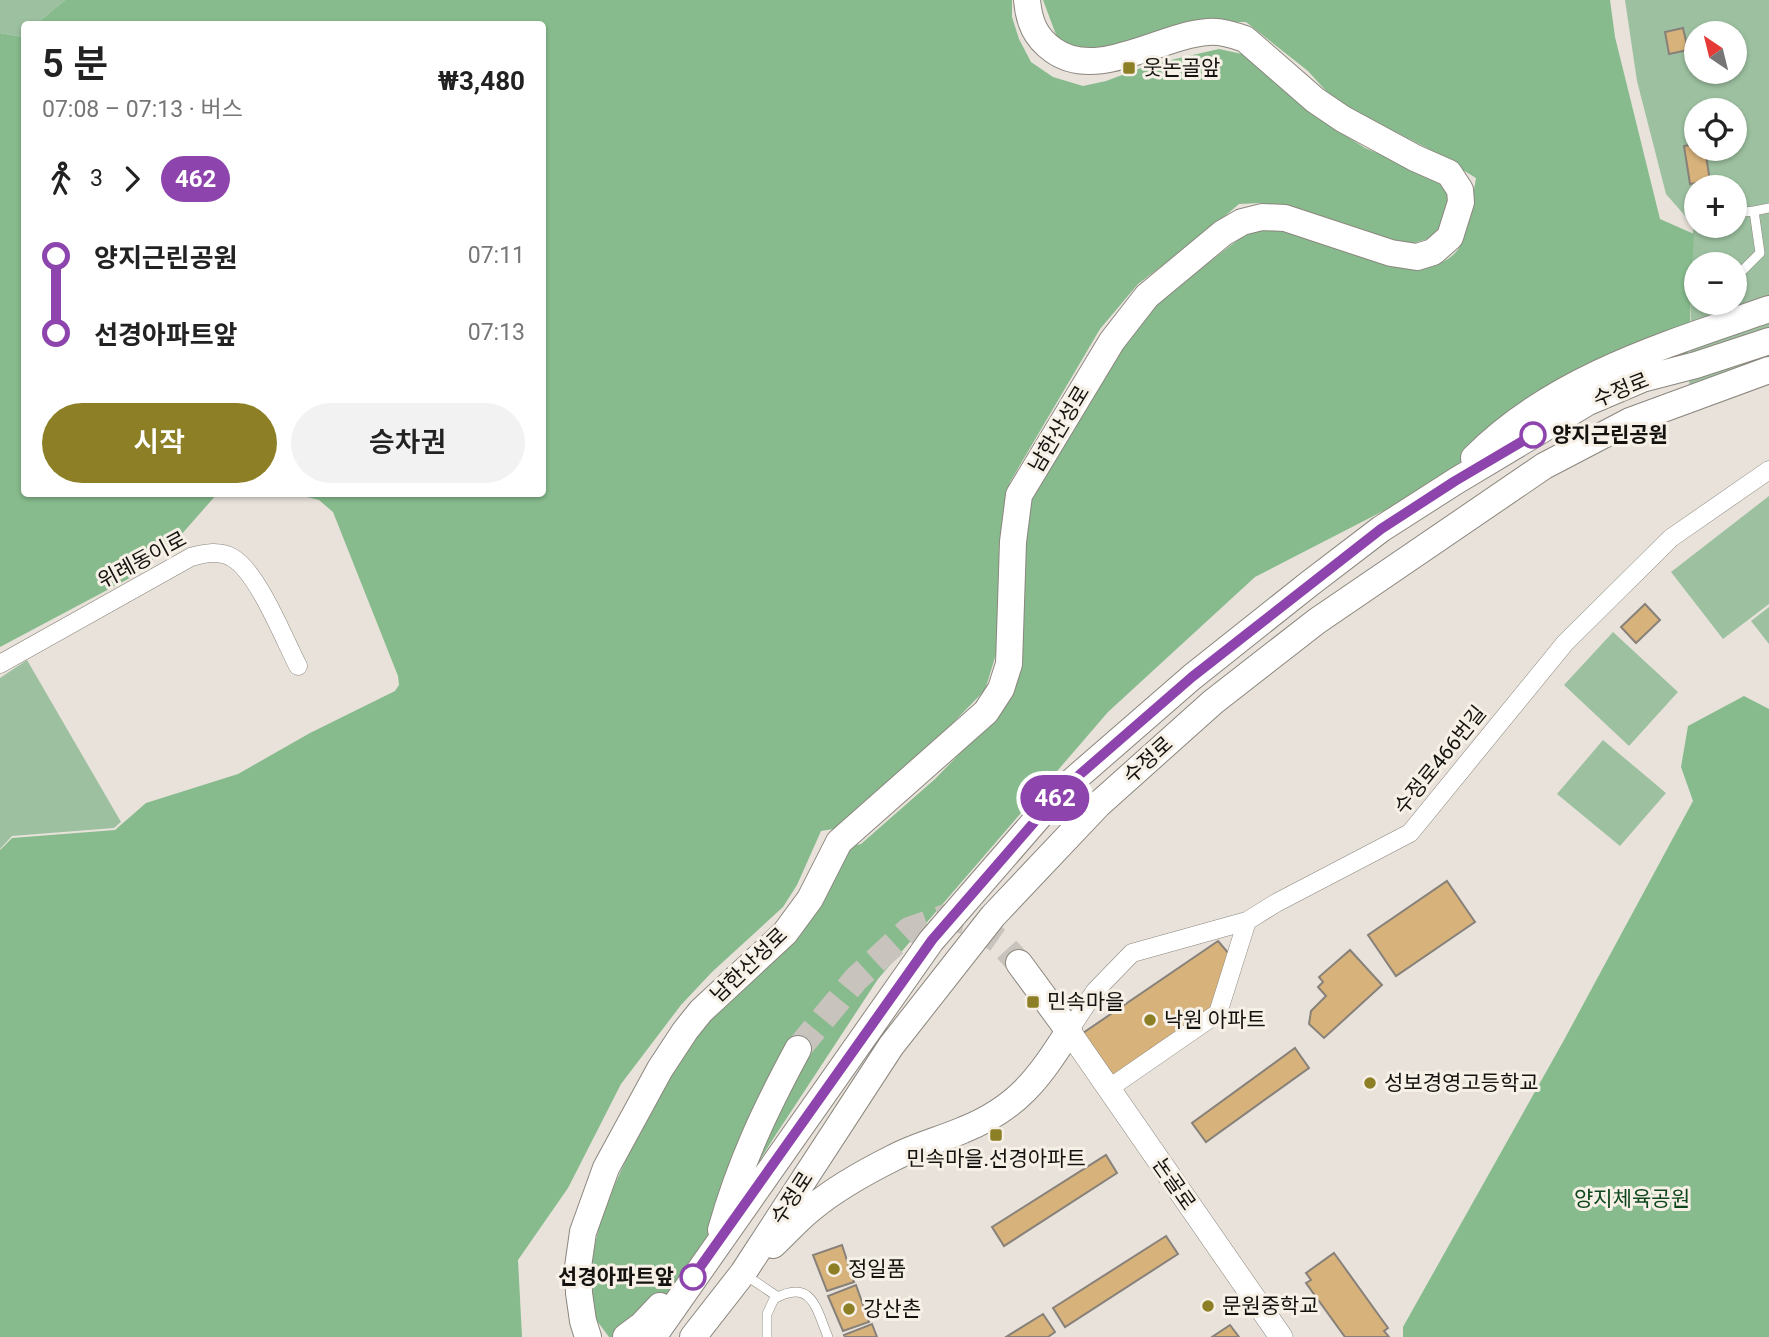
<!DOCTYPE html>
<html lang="ko">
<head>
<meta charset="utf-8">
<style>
	:root { --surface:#fff; --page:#f2f2f2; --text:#222; --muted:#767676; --accent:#8d7f25 }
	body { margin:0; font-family:Roboto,"Noto Sans KR",sans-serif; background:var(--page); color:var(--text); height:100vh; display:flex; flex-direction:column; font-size:26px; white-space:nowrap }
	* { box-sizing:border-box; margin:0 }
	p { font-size:23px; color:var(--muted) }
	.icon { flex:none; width:38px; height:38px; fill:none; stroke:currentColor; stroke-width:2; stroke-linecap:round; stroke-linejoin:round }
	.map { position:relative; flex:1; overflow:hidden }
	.sheet { position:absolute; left:21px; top:21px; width:525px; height:476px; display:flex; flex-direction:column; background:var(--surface); border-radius:7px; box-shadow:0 2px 5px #0004 }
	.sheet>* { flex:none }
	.badge { padding:0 14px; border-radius:23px; font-size:24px; line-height:46px }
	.needle { width:46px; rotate:325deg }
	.fabs { position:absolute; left:1684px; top:21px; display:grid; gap:14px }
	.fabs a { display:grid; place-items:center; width:63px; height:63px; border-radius:50%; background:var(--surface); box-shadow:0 2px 5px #0004; font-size:35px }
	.map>.badge { position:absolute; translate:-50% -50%; box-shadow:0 0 0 4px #fff }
	.legs { display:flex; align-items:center; gap:10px; height:77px; padding:0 21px; font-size:23px }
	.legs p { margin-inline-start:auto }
	.head { display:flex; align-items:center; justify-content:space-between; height:119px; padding:0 21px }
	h1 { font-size:38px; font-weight:600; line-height:52px }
	.action { display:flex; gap:14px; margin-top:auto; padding:14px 21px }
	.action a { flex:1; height:80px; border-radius:42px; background:var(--accent); color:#fff; font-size:28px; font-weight:600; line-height:80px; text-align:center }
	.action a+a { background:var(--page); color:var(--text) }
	ul { padding:0 21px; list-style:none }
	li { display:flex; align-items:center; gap:24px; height:77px; font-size:26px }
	li i { display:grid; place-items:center; width:10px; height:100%; margin:0 9px; background:currentColor }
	li i::after { content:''; width:18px; height:18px; margin:-9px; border:5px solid; border-radius:50%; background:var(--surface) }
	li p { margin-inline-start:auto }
	li:first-child i { background:linear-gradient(#0000 50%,currentColor 0) }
	li:last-child i { background:linear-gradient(currentColor 50%,#0000 0) }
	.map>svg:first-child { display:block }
	.green { fill:#9dc1a0; fill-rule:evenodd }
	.forest { fill:#87bb8d }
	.building { fill:#d7b27a; stroke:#87817a; stroke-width:2 }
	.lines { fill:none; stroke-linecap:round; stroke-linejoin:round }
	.secondary-tunnel { stroke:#c8c3bc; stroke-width:26; stroke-dasharray:26 13; stroke-linecap:butt }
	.service-casing { stroke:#8b867e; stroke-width:10 }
	.minor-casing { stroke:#8b867e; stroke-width:19 }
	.tertiary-casing { stroke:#8b867e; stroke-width:24 }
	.secondary-casing { stroke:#8b867e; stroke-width:28 }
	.service { stroke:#fff; stroke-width:9 }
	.minor { stroke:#fff; stroke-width:18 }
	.tertiary { stroke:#fff; stroke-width:23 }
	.secondary { stroke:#fff; stroke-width:26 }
	.line-1-casing { stroke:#fff; stroke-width:16 }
	.line-1 { stroke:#8e44ad; stroke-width:10 }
	.poi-dot { fill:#8d7f25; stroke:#f6f0e7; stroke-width:2.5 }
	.stop-1-dot { fill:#fff; stroke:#8e44ad; stroke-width:3.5 }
	.labels { text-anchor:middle; stroke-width:6; stroke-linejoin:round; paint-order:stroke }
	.poi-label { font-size:21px; fill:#151310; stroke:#f6f0e7; text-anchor:start }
	.street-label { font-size:21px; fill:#151310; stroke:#f6f0e7 }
	.stop-label { font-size:21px; font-weight:bold; fill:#151310; stroke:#f6f0e7; text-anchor:start }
	.park-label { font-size:21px; fill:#0e471d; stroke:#f6f0e7 }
</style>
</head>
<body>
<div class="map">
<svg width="1769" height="1337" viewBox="0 0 1769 1337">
	<rect width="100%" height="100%" fill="#e8e2da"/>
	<path class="green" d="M0,0h65l-29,24h-12v11l-2,2 -22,-4z
		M1625,0h144v365l-80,26 4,-166 -27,-31 -29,-113zM1696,33h38v39h-38zM1696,110h38v39h-38zM1696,187h38v39h-38zM1696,264h38v39h-38z
		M1769,496v108l-46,35 -52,-67z
		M1769,607v37l-18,-23z
		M1613,632l65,60 -49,54 -65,-61z
		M27,660l94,162 -7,6 -102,8 -12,13v-171z
		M1603,740l63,53 -46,53 -63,-52z"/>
	<path class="forest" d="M65,0h947v17l7,22 12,23 22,15 30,9 23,-5 43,-16 70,-16 23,5 76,64 47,30 77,32 12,14 -7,29 -16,15 -17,5 -25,-3 -107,-32 -22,-5 -21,1 -36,31 -65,49 -38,45 -90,153 -6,35 -3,121 -16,52 -71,73 -75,65 -18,3 -24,54 -14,22 -71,65 -31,33 -60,79 -53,104 -50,72 4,77h-522v-487l12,-12 103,-8 31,-27 92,-29 72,-41 85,-42 4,-6 -1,-9 -65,-164 -14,-12 -23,-6h246v-470h-506z
		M1043,0h567l5,37 45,182 34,15 -6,130 -101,42 -332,171 -147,135 -230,267 -105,160 -79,128 -55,65 -20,5h-10l-20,-27 1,-45 13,-55 33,-72 66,-116 140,-174 19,-4 74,-65 71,-73 16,-52 3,-121 6,-35 90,-153 38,-44 93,-72 21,-2 154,41c12,-4 25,-9 32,-20 6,-8 15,-58 17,-70l-49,-30 -73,-37 -27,-19 -19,-21 -62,-49h-34l-120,32 -31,-6z
		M0,33l22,4 2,-2v459h193l-44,50 -45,35 -128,68z
		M1744,696l25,13v628h-366v-10l161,-287 129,-239 -12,-34 7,-41z"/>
	<path class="building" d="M1683,28l5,22 -19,4 -4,-22z
		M1696,144v5h9l5,32 -20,3 -6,-38z
		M1645,604l15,16 -24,23 -15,-16z
		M1447,881l28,41 -79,54 -28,-41z
		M1218,941l12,14 -15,52 -99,73 -33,-47z
		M1350,950l32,35 -58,53 -15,-14 2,-13 15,-15 -8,-9 5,-5 -4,-5z
		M1295,1048l14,20 -103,74 -14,-19z
		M1106,1155l11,18 -113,73 -12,-19z
		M1166,1236l12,18 -113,73 -12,-19z
		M842,1245l12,37 -27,9 -14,-36z
		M1334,1253l54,75 -4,3 5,6h-44l-39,-54 5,-3 -5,-7z
		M856,1285l13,37 -26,9 -15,-35z
		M1043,1314l12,18 -7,5h-42z
		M872,1324l5,13h-32l-1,-2z
		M1230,1325l9,12h-27z"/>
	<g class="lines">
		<path class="secondary-tunnel" d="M798,1049l58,-70 53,-49 37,-13 27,6 26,18 20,22"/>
		<g class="service-casing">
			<path id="service" d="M1734,213l20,-2
				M1734,279l26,-26 -6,-42 15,-3
				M744,1274l34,23
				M767,1337v-23l7,-15c38,-21 42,9 54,38"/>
		</g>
		<g class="minor-casing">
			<path id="minor" d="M0,664l191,-107c14,-4 29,-7 42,1 25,15 51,81 65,108
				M1069,1031l26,-40 37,-38 115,-32 29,-18 134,-70 155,-190 106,-105 98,-68
				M1108,1089l110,-76 29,-92"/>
		</g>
		<g class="tertiary-casing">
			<path id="tertiary" d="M1069,1031l212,306"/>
		</g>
		<g class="secondary-casing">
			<path id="secondary" d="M1474,458c79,-80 191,-113 295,-149
				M721,1230c19,-67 44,-120 77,-181
				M773,1245c13,-12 25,-26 39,-37 24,-20 53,-36 81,-50 22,-12 47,-18 70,-28 55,-22 75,-51 106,-99l-50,-68
				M588,1337l-5,-16 -4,-28 -1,-26 5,-35 23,-64 54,-99 25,-38 16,-20 84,-78 25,-34 29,-57 147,-130 15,-23 8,-25 4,-122 6,-47 93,-154 35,-45 76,-63 19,-11 20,-5 23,1 106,35 26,4 16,-5 17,-15 11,-35 -1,-12 -11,-17 -34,-15 -72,-39 -28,-19 -70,-61c-12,-4 -24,-8 -37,-7 -48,3 -111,50 -155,18 -18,-13 -24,-28 -26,-50
				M626,1337l16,-12 18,-19
				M653,1337l278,-396 131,-151 130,-113 117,-93 72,-55 75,-48 132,-79 54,-23 54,-14 73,-24
				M693,1337l50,-64 148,-227 102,-130 106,-112 114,-102 104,-81 227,-155 86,-45 139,-51"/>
		</g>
		<use href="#service" class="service"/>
		<use href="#minor" class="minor"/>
		<use href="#tertiary" class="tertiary"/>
		<use href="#secondary" class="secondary"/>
	</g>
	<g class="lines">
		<g class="line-1-casing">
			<path id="line-1" d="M693,1277l239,-337 130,-150 130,-113 189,-148 74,-48 78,-46"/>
		</g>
		<use href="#line-1" class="line-1"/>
	</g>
	<g class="poi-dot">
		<rect x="1122" y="61" width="14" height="14" rx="3.5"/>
		<rect x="1026" y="995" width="14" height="14" rx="3.5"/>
		<circle cx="1150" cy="1020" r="7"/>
		<circle cx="1370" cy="1083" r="7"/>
		<rect x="989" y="1128" width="14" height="14" rx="3.5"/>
		<circle cx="834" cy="1269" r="7"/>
		<circle cx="1208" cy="1306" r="7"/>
		<circle cx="849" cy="1309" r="7"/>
	</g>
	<g class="stop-1-dot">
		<circle cx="1533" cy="435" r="12"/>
		<circle cx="693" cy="1277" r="12"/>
	</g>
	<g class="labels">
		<g class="poi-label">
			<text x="1143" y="75">웃논골앞</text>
			<text x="1047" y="1009">민속마을</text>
			<text x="1164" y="1027">낙원 아파트</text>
			<text x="1384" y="1090">성보경영고등학교</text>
			<text x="996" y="1166" text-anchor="middle">민속마을.선경아파트</text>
			<text x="848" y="1276">정일품</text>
			<text x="1222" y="1313">문원중학교</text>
			<text x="863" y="1316">강산촌</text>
		</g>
		<g class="street-label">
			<text transform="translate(1621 390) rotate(-22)" y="7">수정로</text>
			<text transform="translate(1059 429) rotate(-59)" y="7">남한산성로</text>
			<text transform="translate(142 560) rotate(-28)" y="7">위례동이로</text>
			<text transform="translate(1148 760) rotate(-42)" y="7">수정로</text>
			<text transform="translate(1440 760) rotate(-51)" y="7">수정로466번길</text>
			<text transform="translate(749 965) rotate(-44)" y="7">남한산성로</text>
			<text transform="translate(1174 1184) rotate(55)" y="7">논골로</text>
			<text transform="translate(792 1198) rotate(-57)" y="7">수정로</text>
		</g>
		<g class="stop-label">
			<text x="1552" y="442">양지근린공원</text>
			<text x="674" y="1284" text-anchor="end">선경아파트앞</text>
		</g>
		<g class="park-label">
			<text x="1632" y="1206">양지체육공원</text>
		</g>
	</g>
</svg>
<div class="fabs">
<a><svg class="needle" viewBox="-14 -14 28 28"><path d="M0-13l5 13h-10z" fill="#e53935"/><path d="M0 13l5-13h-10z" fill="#767676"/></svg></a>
<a><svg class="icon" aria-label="locate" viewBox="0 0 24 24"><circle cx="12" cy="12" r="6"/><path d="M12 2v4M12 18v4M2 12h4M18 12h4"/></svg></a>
<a>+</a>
<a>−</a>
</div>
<b class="badge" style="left:1055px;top:798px;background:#8e44ad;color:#fff">462</b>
<section class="sheet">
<div class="head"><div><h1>5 분</h1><p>07:08 – 07:13 · 버스</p></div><b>₩3,480</b></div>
<div class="legs"><svg class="icon" aria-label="walk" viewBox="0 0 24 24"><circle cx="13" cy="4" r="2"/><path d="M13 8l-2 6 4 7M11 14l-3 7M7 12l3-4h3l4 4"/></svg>3<svg class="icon" aria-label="forward" viewBox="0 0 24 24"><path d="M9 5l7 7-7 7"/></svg><b class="badge" style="background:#8e44ad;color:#fff">462</b></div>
<ul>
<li><i style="color:#8e44ad"></i><b>양지근린공원</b><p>07:11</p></li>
<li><i style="color:#8e44ad"></i><b>선경아파트앞</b><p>07:13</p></li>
</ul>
<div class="action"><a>시작</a><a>승차권</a></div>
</section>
</div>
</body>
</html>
